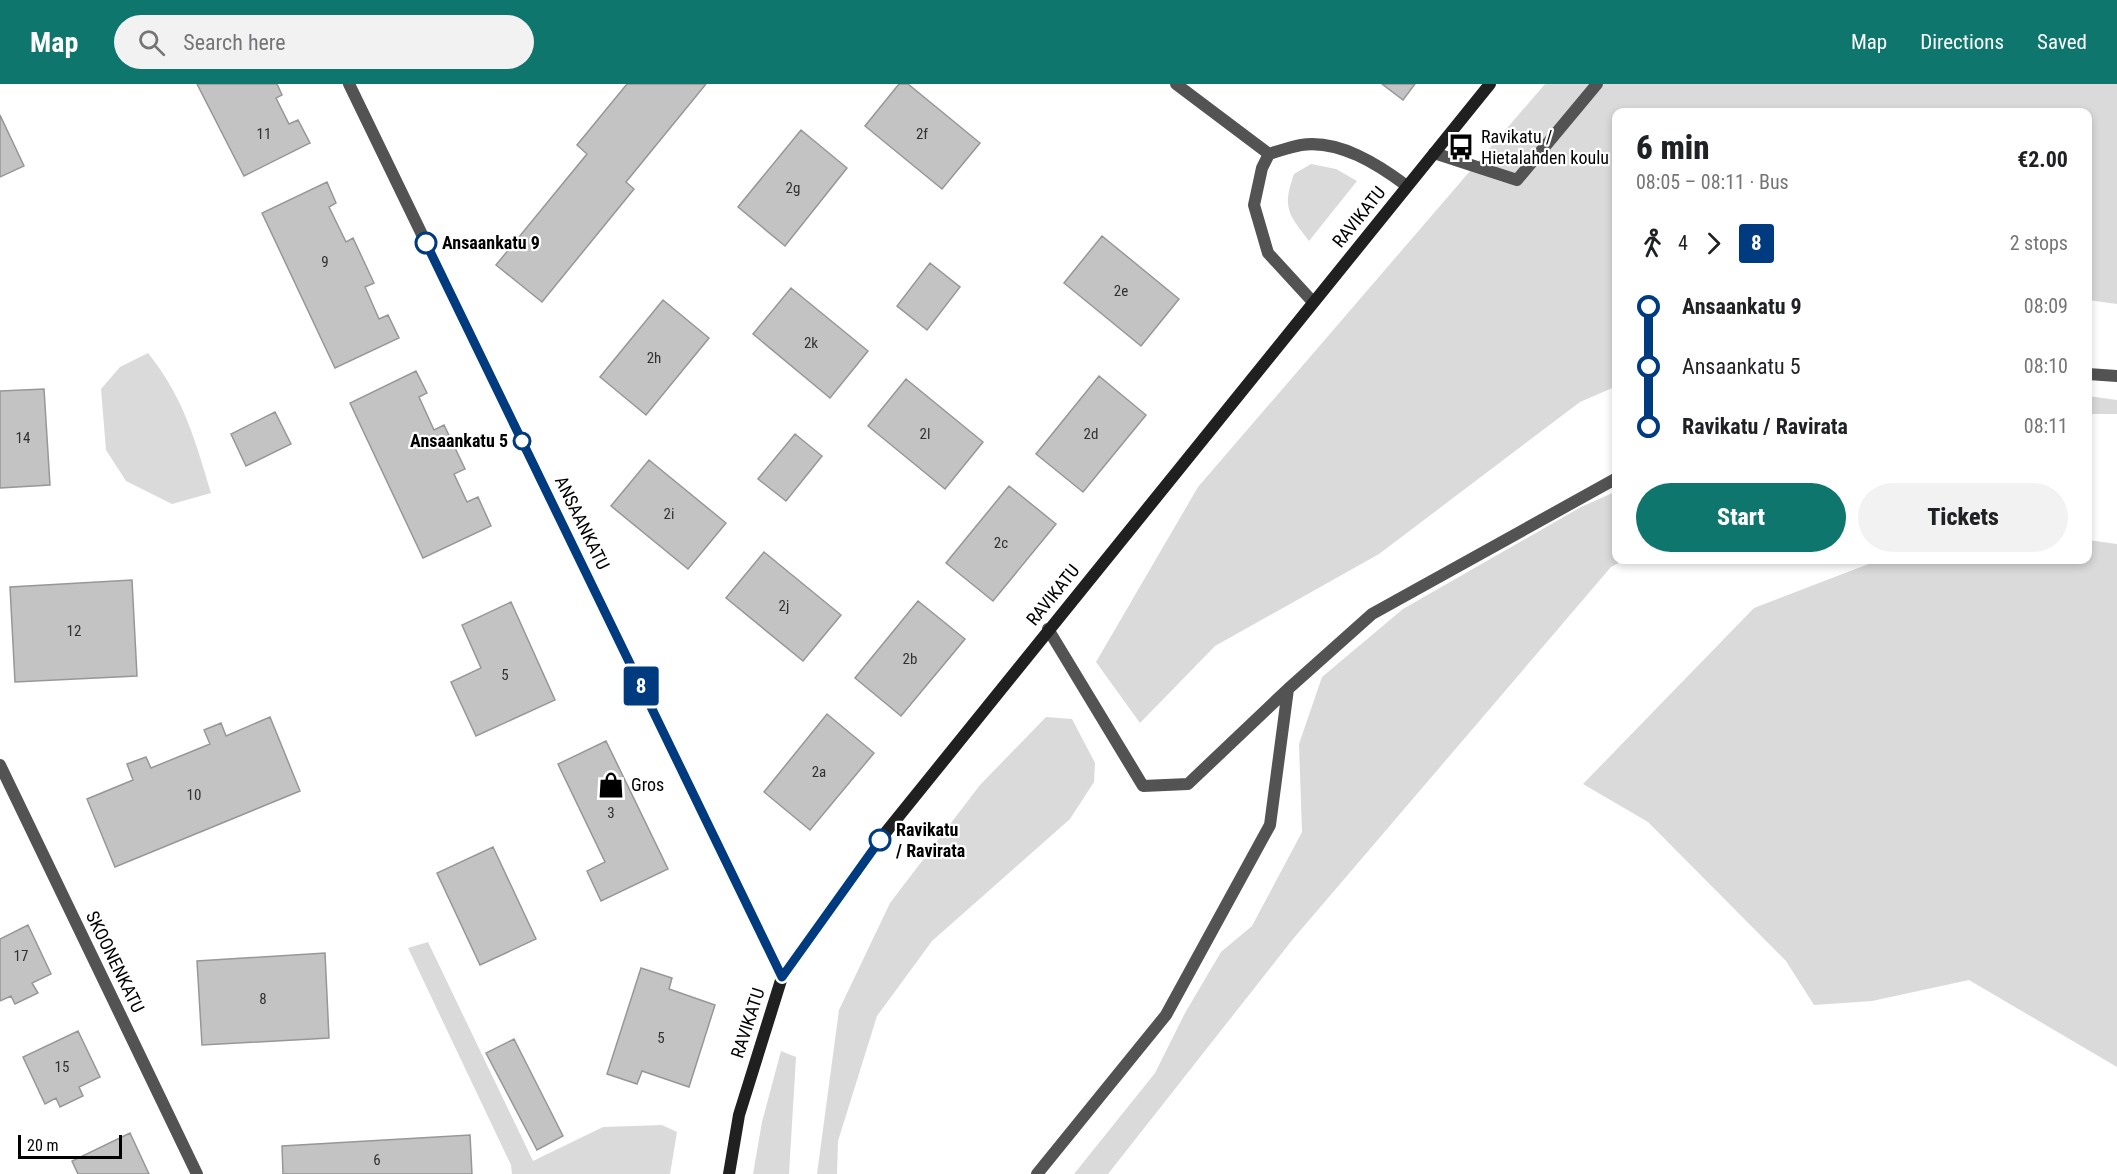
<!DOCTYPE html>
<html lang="en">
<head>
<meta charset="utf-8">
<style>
	:root { --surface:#fff; --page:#f2f2f2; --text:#202124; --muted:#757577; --accent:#0f766e }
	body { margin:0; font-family:"Roboto Condensed",sans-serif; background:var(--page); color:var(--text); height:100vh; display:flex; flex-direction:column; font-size:22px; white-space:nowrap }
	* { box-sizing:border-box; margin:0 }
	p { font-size:20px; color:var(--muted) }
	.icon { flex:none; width:33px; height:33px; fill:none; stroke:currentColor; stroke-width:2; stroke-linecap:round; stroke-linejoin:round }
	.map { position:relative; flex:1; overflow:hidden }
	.side { position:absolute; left:1612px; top:24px; width:480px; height:456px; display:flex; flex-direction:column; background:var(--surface); border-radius:12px; box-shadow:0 3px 9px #0003 }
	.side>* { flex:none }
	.badge { padding:0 12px; border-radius:4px; font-size:21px; line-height:39px }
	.scale { position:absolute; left:18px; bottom:15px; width:104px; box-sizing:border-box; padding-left:6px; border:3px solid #000; border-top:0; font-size:16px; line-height:21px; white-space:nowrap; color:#000; -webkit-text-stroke:4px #fff; paint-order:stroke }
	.map>.badge { position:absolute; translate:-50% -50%; box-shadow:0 0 0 3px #fff }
	.legs { display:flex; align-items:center; gap:9px; height:66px; padding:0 24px; font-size:20px }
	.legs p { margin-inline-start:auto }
	.headline { display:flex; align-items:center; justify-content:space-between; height:102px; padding:0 24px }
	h1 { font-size:33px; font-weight:800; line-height:45px }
	.primary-button { display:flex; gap:12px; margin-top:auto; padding:12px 24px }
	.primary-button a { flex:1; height:69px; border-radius:36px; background:var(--accent); color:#fff; font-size:24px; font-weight:800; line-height:69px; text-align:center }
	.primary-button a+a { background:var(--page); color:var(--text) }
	ul { padding:0 24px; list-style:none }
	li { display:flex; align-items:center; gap:21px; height:60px; font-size:22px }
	li i { display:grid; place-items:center; width:9px; height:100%; margin:0 8px; background:currentColor }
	li i::after { content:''; width:15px; height:15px; margin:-8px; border:4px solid; border-radius:50%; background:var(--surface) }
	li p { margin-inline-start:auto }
	li:first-child i { background:linear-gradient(#0000 50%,currentColor 0) }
	li:last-child i { background:linear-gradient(currentColor 50%,#0000 0) }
	header { display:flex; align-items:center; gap:36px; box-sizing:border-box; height:84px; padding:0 30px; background:var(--accent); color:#fff }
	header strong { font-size:28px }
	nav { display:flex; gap:33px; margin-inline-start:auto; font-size:21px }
	.search { width:420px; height:54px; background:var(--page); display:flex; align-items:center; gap:15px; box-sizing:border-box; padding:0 21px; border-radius:33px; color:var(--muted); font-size:22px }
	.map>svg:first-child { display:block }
	.green { fill:#dadada }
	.building { fill:#c3c3c3; stroke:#979797; stroke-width:1.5 }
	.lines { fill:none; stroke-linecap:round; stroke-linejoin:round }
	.lane { stroke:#535353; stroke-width:12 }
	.street { stroke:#535353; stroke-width:12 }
	.secondary { stroke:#202020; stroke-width:12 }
	.line-1-casing { stroke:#fff; stroke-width:14 }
	.line-1 { stroke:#003b80; stroke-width:9 }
	.stop-1-dot { fill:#fff; stroke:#003b80; stroke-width:3 }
	.labels { text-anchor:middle; stroke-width:4.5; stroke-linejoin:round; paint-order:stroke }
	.number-label { font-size:15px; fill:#313131 }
	.poi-label { font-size:18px; fill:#000; stroke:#fff; text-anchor:start }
	.street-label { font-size:18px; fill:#000; stroke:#fff }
	.stop-label { font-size:18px; font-weight:bold; fill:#000; stroke:#fff; text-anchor:start }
</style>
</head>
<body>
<header>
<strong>Map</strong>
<div class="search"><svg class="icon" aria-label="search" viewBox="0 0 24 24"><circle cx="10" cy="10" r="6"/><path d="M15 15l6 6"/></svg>Search here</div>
<nav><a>Map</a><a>Directions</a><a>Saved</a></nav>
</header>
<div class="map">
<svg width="2117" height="1090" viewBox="0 0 2117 1090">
	<rect width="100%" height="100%" fill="#fff"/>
	<path class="green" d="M1545,0h572v220l-29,-4v-188h-471v274l-37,16 -201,152 -164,92 -75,77 -44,-61 102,-175z
		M1311,80l25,5 21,12 -48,60c-21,-27 -27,-33 -15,-67z
		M148,269c36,45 47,87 63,140l-39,11 -46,-23 -20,-31 -5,-61 19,-22z
		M2088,312l29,4v14h-29z
		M1617,407v69h7l-13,7 -318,372 -185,235h-34l81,-101 30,-60 36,-61 31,-26 50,-94 -3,-88 23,-67 81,-68 178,-102z
		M2088,456l29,4v523l-148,-87 -97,21 -58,4 -28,-44 -138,-139 -65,-38 171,-176 125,-48h209z
		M1046,633l26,2 23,44 -1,19 -24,37 -138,122 -55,75 -39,125 -1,33h-20l22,-164 51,-107 90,-118z
		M428,858l105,219 70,-34 59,-2 15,7 -7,42h-158l-1,-9 -103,-217z
		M781,967l15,6 -7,117h-36l9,-52z"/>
	<path class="building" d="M197,0h80l5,11 -6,3 13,26 9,-4 12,23 -66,33z
		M627,0h79l-80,98 8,7 -92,113 -46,-37 91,-111 -10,-9z
		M899,0h9l72,59 -38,46 -77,-63z
		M1382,0h33l-12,16z
		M0,31l24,51 -24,11z
		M801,46l46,38 -62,78 -47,-39z
		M327,98l9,21 -7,4 17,35 7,-4 21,45 -9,4 14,32 9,-4 11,23 -64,30 -73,-155z
		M1102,152l77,63 -38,47 -77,-63z
		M930,179l30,24 -33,43 -30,-24z
		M791,204l77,63 -38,47 -77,-64z
		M663,216l46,38 -63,77 -46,-38z
		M416,287l11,22 -8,4 15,33 10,-5 21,44 -11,5 13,28 11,-5 13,29 -68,32 -73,-155z
		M1099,292l47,39 -63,77 -47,-38z
		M906,295l77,63 -38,47 -77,-63z
		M44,305l6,96 -50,3v-97z
		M275,328l16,32 -45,22 -15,-32z
		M795,350l27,22 -36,45 -28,-22z
		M649,376l77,63 -38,46 -77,-63z
		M1009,402l47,38 -63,77 -47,-38z
		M764,468l77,63 -38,46 -77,-63z
		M132,496l5,96 -122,6 -5,-95z
		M918,517l47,38 -64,77 -46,-38z
		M511,518l44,98 -79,36 -25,-54 30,-14 -19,-43z
		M827,630l47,39 -64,77 -46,-38z
		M270,633l30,74 -185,76 -28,-68 46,-19 -6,-16 19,-7 5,11 59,-24 -6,-14 17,-7 5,13z
		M606,657l62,128 -67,32 -14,-30 18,-9 -47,-98z
		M493,763l43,92 -56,26 -43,-92z
		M28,841l23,49 -19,9 6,10 -23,11 -4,-8 -11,5v-62z
		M325,869l4,85 -127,7 -5,-84z
		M641,884l31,10 -3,11 46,16 -26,82 -47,-16 -5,13 -30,-10z
		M78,947l22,46 -21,10 4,9 -23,11 -4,-9 -11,6 -22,-47z
		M514,955l49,97 -26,14 -51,-97z
		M130,1049l19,41h-71l-6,-13z
		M470,1051l2,39h-189l-1,-28z"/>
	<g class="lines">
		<path class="lane" d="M1176,0l93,70
			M1434,69l83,27 80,-96
			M1313,218l-45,-49 -14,-48 8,-37 7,-14c10,-3 21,-7 32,-9 38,-6 78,20 106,41
			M2088,290l29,2
			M1048,545l95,157 45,-2 100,-95
			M1037,1090l129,-159 104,-190 18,-136 84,-75 245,-136"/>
		<path class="street" d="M349,0l433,893
			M0,681l197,409"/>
		<path class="secondary" d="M729,1090l10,-59 43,-138 100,-140 608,-753"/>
	</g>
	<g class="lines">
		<g class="line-1-casing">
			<path id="line-1" d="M426,159l356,734 98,-137"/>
		</g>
		<use href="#line-1" class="line-1"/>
	</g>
	<defs>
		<g id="bus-bare" transform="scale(2.07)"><path d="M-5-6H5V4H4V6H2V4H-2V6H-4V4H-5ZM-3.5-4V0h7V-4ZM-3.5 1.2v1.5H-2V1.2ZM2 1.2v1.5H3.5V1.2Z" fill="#000" stroke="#fff" stroke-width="2.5" paint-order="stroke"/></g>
		<g id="shop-bare" transform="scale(2.07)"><path d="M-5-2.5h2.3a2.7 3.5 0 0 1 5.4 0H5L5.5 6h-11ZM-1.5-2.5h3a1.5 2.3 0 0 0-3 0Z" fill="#000" stroke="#fff" stroke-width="2.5" paint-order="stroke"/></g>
	</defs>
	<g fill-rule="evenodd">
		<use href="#bus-bare" x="1461" y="63"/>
		<use href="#shop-bare" x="611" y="701"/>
	</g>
	<g class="stop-1-dot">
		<circle cx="426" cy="159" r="10"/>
		<circle cx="522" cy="357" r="8"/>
		<circle cx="880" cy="756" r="10"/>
	</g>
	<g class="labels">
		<g class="number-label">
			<text x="264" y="55">11</text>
			<text x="922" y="55">2f</text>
			<text x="793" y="109">2g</text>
			<text x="325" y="183">9</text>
			<text x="1121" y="212">2e</text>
			<text x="811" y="264">2k</text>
			<text x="654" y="279">2h</text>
			<text x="925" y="355">2l</text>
			<text x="1091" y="355">2d</text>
			<text x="23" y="359">14</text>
			<text x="669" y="435">2i</text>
			<text x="1001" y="464">2c</text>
			<text x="784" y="527">2j</text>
			<text x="74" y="552">12</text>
			<text x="910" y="580">2b</text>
			<text x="505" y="596">5</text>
			<text x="819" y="693">2a</text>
			<text x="194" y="716">10</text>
			<text x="611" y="734">3</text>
			<text x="21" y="877">17</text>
			<text x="263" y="920">8</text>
			<text x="661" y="959">5</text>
			<text x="62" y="988">15</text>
			<text x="377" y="1081">6</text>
		</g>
		<g class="poi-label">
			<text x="1481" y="59">Ravikatu /<tspan x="1481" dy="21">Hietalahden koulu</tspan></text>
			<text x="631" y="707">Gros</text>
		</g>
		<g class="street-label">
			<text transform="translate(1359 133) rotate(-51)" y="6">RAVIKATU</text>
			<text transform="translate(582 439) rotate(64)" y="6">ANSAANKATU</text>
			<text transform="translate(1053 511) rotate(-51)" y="6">RAVIKATU</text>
			<text transform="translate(115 878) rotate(64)" y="6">SKOONENKATU</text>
			<text transform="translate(748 939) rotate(-72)" y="6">RAVIKATU</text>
		</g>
		<g class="stop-label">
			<text x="442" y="165">Ansaankatu 9</text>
			<text x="508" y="363" text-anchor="end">Ansaankatu 5</text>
			<text x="896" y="752">Ravikatu<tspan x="896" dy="21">/ Ravirata</tspan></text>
		</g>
	</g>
</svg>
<div class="scale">20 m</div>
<b class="badge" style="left:641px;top:602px;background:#003b80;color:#fff">8</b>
<section class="side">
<div class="headline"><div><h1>6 min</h1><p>08:05 – 08:11 · Bus</p></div><b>€2.00</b></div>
<div class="legs"><svg class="icon" aria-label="walk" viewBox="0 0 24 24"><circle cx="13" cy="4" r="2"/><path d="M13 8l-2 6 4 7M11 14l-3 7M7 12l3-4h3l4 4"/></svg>4<svg class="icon" aria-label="forward" viewBox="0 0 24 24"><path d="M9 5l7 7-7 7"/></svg><b class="badge" style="background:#003b80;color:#fff">8</b><p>2 stops</p></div>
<ul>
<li><i style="color:#003b80"></i><b>Ansaankatu 9</b><p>08:09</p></li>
<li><i style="color:#003b80"></i><span>Ansaankatu 5</span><p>08:10</p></li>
<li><i style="color:#003b80"></i><b>Ravikatu / Ravirata</b><p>08:11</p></li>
</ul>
<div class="primary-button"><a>Start</a><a>Tickets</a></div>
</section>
</div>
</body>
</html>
